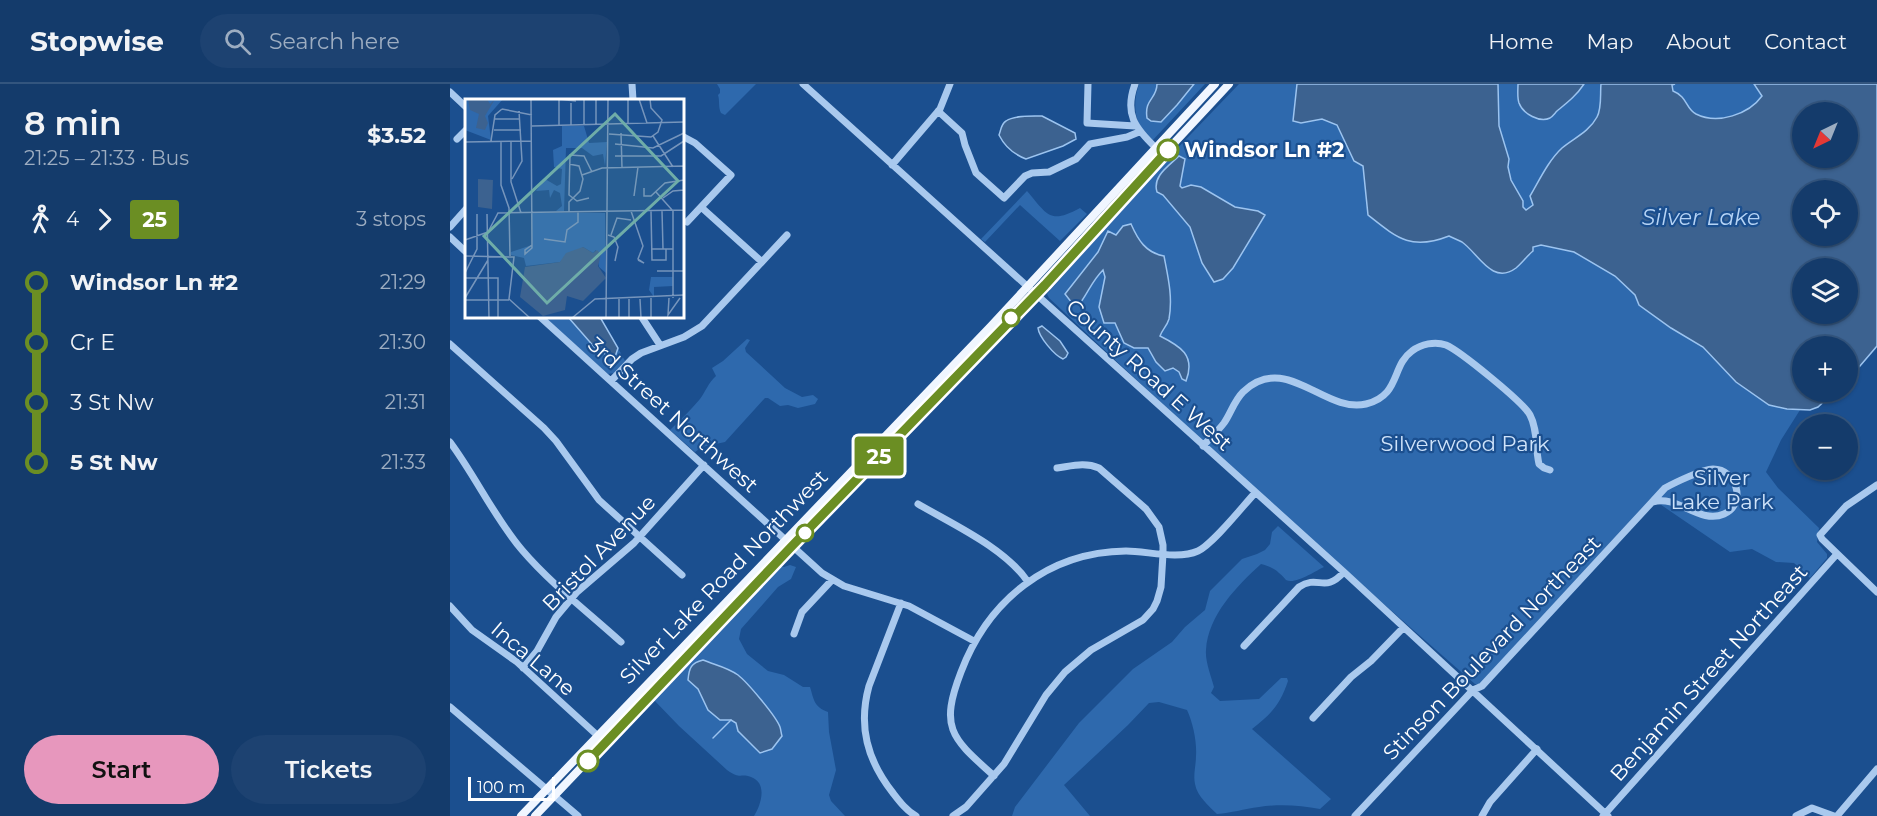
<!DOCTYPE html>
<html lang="en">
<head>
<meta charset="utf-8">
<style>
	:root { --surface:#143b6b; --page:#1d4271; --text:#f1f3f6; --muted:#9dadc1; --line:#33557e; --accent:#e797bd }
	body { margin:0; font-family:Montserrat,sans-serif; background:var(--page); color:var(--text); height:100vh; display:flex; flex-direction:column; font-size:22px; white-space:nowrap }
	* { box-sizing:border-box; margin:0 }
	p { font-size:20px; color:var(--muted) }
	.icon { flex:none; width:33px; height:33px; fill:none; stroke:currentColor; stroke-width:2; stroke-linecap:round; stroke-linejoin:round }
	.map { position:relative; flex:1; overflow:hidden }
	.sheet { display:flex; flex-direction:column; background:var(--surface); width:450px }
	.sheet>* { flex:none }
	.badge { padding:0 12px; border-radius:4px; font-size:21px; line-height:39px }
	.needle { width:39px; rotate:223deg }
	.buttons { position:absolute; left:1342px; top:18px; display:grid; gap:12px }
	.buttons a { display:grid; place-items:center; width:66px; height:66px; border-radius:50%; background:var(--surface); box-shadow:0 2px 4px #0004,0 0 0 2px var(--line); font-size:30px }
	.scale { position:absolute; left:18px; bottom:15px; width:87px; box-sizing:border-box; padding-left:6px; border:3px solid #fff; border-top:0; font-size:16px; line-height:21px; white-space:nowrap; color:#fff; -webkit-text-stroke:4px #1b4f8f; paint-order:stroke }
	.map>.badge { position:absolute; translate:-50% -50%; box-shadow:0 0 0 3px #fff }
	.legs { display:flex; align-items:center; gap:9px; height:66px; padding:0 24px; font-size:20px }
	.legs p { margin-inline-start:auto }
	.headline { display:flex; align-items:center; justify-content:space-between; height:102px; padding:0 24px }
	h1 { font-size:33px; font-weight:600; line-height:45px }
	.primary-button { display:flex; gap:12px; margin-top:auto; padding:12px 24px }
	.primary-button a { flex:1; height:69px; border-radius:36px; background:var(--accent); color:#111; font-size:24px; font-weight:600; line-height:69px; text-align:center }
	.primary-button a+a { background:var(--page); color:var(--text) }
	ul { padding:0 24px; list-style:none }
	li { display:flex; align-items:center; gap:21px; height:60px; font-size:22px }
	li i { display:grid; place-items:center; width:9px; height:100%; margin:0 8px; background:currentColor }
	li i::after { content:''; width:15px; height:15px; margin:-8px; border:4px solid; border-radius:50%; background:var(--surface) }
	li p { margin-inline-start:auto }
	li:first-child i { background:linear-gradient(#0000 50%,currentColor 0) }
	li:last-child i { background:linear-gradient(currentColor 50%,#0000 0) }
	header { display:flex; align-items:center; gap:36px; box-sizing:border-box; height:84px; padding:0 30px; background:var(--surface); border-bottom:2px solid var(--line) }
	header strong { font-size:28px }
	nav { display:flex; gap:33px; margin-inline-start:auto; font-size:21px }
	.search { width:420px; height:54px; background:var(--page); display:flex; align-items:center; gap:15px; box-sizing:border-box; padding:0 21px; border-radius:33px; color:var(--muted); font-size:22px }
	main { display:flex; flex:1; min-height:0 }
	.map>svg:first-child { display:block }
	.green { fill:#2e69ad; fill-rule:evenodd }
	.water { fill:#3c6290; stroke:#9cc4f0; stroke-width:1.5; fill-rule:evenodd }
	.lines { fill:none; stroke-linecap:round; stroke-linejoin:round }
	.stream { stroke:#9cc4f0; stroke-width:1.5 }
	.minor { stroke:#a9c9ee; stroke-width:7 }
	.major { stroke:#f0f6ff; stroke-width:8 }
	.line-1-casing { stroke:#fff; stroke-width:14 }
	.line-1 { stroke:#6b8e23; stroke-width:9 }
	.stop-1-dot { fill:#fff; stroke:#6b8e23; stroke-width:3 }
	.labels { text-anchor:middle; stroke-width:4.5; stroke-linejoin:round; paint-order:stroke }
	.stop-label { font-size:21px; font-weight:bold; fill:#fff; stroke:#1b4f8f; text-anchor:start }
	.street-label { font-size:21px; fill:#fff; stroke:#1b4f8f }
	.park-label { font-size:21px; fill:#cfe3fa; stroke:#1b4f8f }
	.water-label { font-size:22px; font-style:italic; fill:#b5d3f5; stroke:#1b4f8f }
	.inset-road { fill:none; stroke:#7695bc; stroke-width:1.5 }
	.view { fill:#6fada8; fill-opacity:0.15; stroke:#6fada8; stroke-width:3 }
	.inset-edge { fill:none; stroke:#fff; stroke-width:3 }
</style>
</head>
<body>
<header>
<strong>Stopwise</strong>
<div class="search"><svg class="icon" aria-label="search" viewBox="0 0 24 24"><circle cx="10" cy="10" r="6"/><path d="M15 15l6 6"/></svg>Search here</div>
<nav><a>Home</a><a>Map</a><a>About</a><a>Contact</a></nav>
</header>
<main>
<section class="sheet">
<div class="headline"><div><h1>8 min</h1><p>21:25 – 21:33 · Bus</p></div><b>$3.52</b></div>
<div class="legs"><svg class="icon" aria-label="walk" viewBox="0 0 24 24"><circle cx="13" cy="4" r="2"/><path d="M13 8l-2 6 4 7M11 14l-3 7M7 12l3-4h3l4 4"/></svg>4<svg class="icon" aria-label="forward" viewBox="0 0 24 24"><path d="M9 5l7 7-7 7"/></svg><b class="badge" style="background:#6b8e23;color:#fff">25</b><p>3 stops</p></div>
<ul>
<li><i style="color:#6b8e23"></i><b>Windsor Ln #2</b><p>21:29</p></li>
<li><i style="color:#6b8e23"></i><span>Cr E</span><p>21:30</p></li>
<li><i style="color:#6b8e23"></i><span>3 St Nw</span><p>21:31</p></li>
<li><i style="color:#6b8e23"></i><b>5 St Nw</b><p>21:33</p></li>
</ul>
<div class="primary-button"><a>Start</a><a>Tickets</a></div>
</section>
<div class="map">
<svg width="1427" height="732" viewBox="0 0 1427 732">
	<rect width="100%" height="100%" fill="#1b4f8f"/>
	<path class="green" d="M267,0h39l-31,31 -4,-2c-3,-6 -1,-12 -3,-18l2,-2v-4z
		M689,0h66l-53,57c-18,-15 -20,-36 -13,-57z
		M789,0h58l-4,37 8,2 21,-4 15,6 17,36 9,4 5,50c30,21 43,37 81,21l13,6 28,28 43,-23 8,-2 33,7 41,24 20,19 4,10 32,23 32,19 33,35 33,23 18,4 13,1 -19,30 -15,32 12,16 41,40 -2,14 10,12v4l-17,20 -16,-15 -18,-1 -24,-13 -22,3 -79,-54 -171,186h-5c-145,-126 -287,-255 -426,-386l-2,-4 120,-135z
		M1048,0h20l1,18 31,16c12,-12 25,-19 34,-34h17l-1,26 -2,6 -8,11 -11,9 -46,69 -7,5 -3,-3v-6l-12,-21 -3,-13 1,-8 -10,-33z
		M1225,0h79l8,12c-13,18 -44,29 -66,18 -11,-6 -9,-18 -23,-23l-1,-6z
		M577,107c20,23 22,34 53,17l7,6 -27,27 -40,-36 -35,37 -4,-3z
		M94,233h24l28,32 16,9 5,-6 1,-4 7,13 -11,12 -6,1z
		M297,255l3,1 -5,8 1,4 39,36 17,9 11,-2 5,4 -3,5 -17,4 -10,-3 -8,1 -12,-8h-3l-40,44 -23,5 -7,5 -25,-22c10,-10 21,-20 30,-31 6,-8 8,-16 16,-23l-4,-8 11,-7z
		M828,442l46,41c-9,4 -29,18 -38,13 -2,-2 -4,-5 -7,-7 -5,-5 -11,-7 -18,-9 -24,22 -53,51 -55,86 -1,11 5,26 8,37l-3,6 9,8 39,-2 22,-21h6l1,3c-8,24 -17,33 -36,48l79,70 -11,10c-20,-4 -42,-5 -61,-2 -15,2 -28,6 -42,7 -8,-8 -20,-18 -22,-30 -2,-9 1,-19 1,-28 1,-14 -3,-33 -9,-46l-28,-8 -10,1 -21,22 -64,60 26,31h-78l3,-9 64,-84 54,-54 39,-27 13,-15 20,-17 5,-19 32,-32 15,-5 8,-4 5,-6 2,-12z
		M340,481l6,2 -5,12 -13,8 -37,42 -2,10 8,15 21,17 16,4 19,12h7c4,13 4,20 18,25l1,20 7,38 -7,25 2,6 14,15h-91c7,-11 14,-33 -3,-39 -11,-4 -10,3 -24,-7l-48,-44 -26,-27 127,-133 4,1zM253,576c12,6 25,7 35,15 13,11 34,38 43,53l-30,17 -13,-13 -1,-9 -6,-3h-11l-12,-10 -10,-21z"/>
	<path class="water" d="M707,0h37l-17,21 -16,17 -10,-1 -4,-3c-3,-19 10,-19 10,-34z
		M847,0h201l1,42 10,33 -1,8 3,13 12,21v6l3,3 7,-5 -3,-9c9,-15 18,-35 32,-48 12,-10 27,-16 35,-31 5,-9 3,-23 4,-33h74l-3,1 1,6c15,6 12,17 23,23 22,11 53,0 66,-18l-8,-12h123v262l-29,34v-34h-45v46h31l-16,15 -8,3 -23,-1 -18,-4 -33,-23 -33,-35 -32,-19 -32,-23 -4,-10 -20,-19 -41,-24 -33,-7 -8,2v4c-6,5 -11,12 -17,17 -24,18 -38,-15 -54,-26 -4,-2 -9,-4 -13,-6 -38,15 -52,2 -81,-21l-5,-49 -9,-5 -17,-36 -15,-6 -21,4 -8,-2zM1353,28h45v46h-45zM1353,106h45v46h-45zM1353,184h45v46h-45z
		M1068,0h66c-8,12 -16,18 -27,27 -2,2 -4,5 -7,7 -10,5 -27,-4 -31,-15 -2,-6 -1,-13 -1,-19z
		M592,32l33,17 1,6 -13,7 -37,13c-13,-5 -21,-12 -27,-24 2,-5 2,-11 7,-14 9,-6 26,-5 36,-5z
		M729,72l6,3 -5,27 2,2 9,-3 10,2 34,20 23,4 7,4 -32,53 -10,11 -9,3 -12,-19 -12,-36 -27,-32 -6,-3c-5,-16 12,-26 22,-36z
		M681,140c7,16 15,29 33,32 4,21 9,41 5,63 -2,7 -7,11 -9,17 20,10 36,19 26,45l-4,-2 -3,-7 -6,-4 -8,3 -9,-9 -8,-14h-14l-10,-5 -9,-20h-11l-5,-16 6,-30 -2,-7c-11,11 -14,21 -22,32l-9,1 -7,-9 33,-42 10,-21 8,4 7,-9z
		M118,233h32l18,31 -3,9 -3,1 -16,-9z
		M592,242l18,15 8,12 -2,4 -3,2c-9,-4 -24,-22 -25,-31z
		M253,576c12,5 24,7 35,15 9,7 38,41 42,52 1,3 1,6 2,9l-10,13 -12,4 -22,-22 -2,-8 -5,-3h-11l-12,-10 -10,-21 -10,-9c1,-12 3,-17 15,-20z"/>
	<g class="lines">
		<path class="stream" d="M263,654l18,-18"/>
		<path class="minor" d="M182,0l1,16
			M353,0l541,488 264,244
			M638,0l-1,39 48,3
			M685,0c-11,30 0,44 21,64
			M0,8l16,15
			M488,27l24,22 3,12 11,28 28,25 21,-22 7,-3 17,-1 27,-13 14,-15 37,-7 12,-5
			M232,52l13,7 36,32 -44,47
			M7,55l9,-9
			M442,81l48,-56 10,-25
			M251,123l61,55
			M0,143l16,-18
			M0,153l16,15
			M89,232l283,257 22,13 65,20 65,35
			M191,232l19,29
			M0,260l94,84 12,13 43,59 83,75
			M161,297l21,-22 9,-6 43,-16 18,-11 85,-91
			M0,358c26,35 44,75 72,108 29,34 66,62 99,92
			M753,362c7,-8 15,-15 21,-23 7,-10 10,-22 19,-31 43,-41 81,22 123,12 35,-9 25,-38 46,-53 9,-7 23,-10 34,-6 14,6 77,57 84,70 8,15 5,32 9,49l5,4 6,2
			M1427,401l-31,21 -26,29 2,4 55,53
			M468,420c36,21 87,44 110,78
			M451,519l-32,83c-11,40 -2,74 24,107 7,9 13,17 23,23
			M0,522l22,24 45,32 81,74
			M344,550l8,-22 30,-32
			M794,562l55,-59c20,-13 25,7 45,-15
			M73,584l14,-17 19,-34 21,-25 57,-49 70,-78
			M0,623l128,109
			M863,634l38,-41 20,-16 32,-33
			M544,692c-42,-38 -55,-47 -33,-104 27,-71 86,-120 165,-121 21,0 52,9 72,0 15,-7 44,-44 57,-58
			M503,732l13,-9 38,-43 42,-69 19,-23 26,-22 52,-30 10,-11 4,-8 4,-14 2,-33v-9l-4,-18 -13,-18 -47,-41c-14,-6 -27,-2 -42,0
			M905,732l118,-126 9,-4 183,-198c9,-5 38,-19 48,-19 24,0 34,35 11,45 -24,11 -47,-20 -71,-12
			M1032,732l8,-14 47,-53
			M1153,732l234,-262
			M1346,732l16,-8 22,8
			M1387,732l40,-47"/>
		<path class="major" d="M71,732l470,-490 224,-242
			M85,732l257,-270 253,-261 90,-100 94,-101"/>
	</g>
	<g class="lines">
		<g class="line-1-casing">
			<path id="line-1" d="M138,677l204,-215 253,-261 123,-135"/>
		</g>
		<use href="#line-1" class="line-1"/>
	</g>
	<g class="stop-1-dot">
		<circle cx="718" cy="66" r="10"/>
		<circle cx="561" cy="234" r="8"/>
		<circle cx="355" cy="449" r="8"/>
		<circle cx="138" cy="677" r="10"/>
	</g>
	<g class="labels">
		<g class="stop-label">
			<text x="734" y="73">Windsor Ln #2</text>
		</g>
		<g class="street-label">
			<text transform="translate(699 291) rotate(42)" y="7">County Road E West</text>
			<text transform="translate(223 331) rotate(42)" y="7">3rd Street Northwest</text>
			<text transform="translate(149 469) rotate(-46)" y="7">Bristol Avenue</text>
			<text transform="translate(274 493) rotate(-46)" y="7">Silver Lake Road Northwest</text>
			<text transform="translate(1042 564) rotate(-46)" y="7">Stinson Boulevard Northeast</text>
			<text transform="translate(83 575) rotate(40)" y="7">Inca Lane</text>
			<text transform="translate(1259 589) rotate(-48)" y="7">Benjamin Street Northeast</text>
		</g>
		<g class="park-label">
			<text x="1015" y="367">Silverwood Park</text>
			<text x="1272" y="401">Silver<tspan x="1272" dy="24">Lake Park</tspan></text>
		</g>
		<g class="water-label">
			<text x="1251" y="141">Silver Lake</text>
		</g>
	</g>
	<g transform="translate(15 15)">
		<rect width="219" height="219" fill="#1b4f8f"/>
		<path d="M0,0h38l-15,17 3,24 -26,-10zM97,27h22l5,17 18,-1 -2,24 -2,-12 -10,2 -11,-8h-16l-2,63h-8l6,-5 -2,-13 -6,-3 -4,8 -1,-8 -13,1 9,-12 12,7 4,-2 1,-15 -8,-2 -1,-17 9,-4zM67,114h73l1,60 -7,-6 -3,-17 -3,3 -10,-6 -23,15 -34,4 -2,-8 -13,-3v-3l21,-7zM186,178h22v9l-19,1v10l-5,-7z" fill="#2e69ad"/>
		<path d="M3,0h19l3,5 5,-5 -10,17 3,7 -3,7 -9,-2 3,-14 -9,-4zM13,80l15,1 -1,29 -14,-2zM118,148l10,6 4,-3 4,4 -3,12 8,12 -23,23 -16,-5 -2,14 -22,6 -23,-19 5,-30 35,-5 6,-9z" fill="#3c6290"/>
		<path class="inset-road" d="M66,0l1,149 -7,6v-4l7,-5M92,0l19,2M119,0v26M163,0v25M174,0l8,24M94,1v26M106,4v22M37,10l30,6M30,20h25M131,26v-26M67,27l152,-4M29,31h27M156,34l1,35M144,35l42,3 7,-5 4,-12 -11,-12 -1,-9M188,37l20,31M26,42l4,-26 7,-6M36,42v44l8,23 1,48M46,42v41l10,31M0,43l67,-1M150,45l38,4 31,-15M150,57h46l23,-15M104,65l10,2 4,13 -3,12 -11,11v10M219,67v61M117,76l20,-7 82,-2M47,80l10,-18 -3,-50M179,89v8h7l14,-13 19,-3M191,93l17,19M169,97l4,-29M124,99l-12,3 -8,-6 1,-40 14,1 8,16M198,99l10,-7 11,-1M166,112l12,35 -5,13 6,4 -6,-3M186,112l1,49h14v-11M197,112l1,38M208,112v87M22,115l2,104M23,133l10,-19 186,-3M143,136l6,2 4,10 -3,14M146,136l6,-17 14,2M79,140l21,3 2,-12 11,-8v-10M0,141l23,-8M186,150h22M0,157l49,1 -5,42 21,19M192,172h27M0,174l12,-24v-35M0,179h33v40M0,199l23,-38M186,199v20M204,199l-1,17 12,-17M154,200v19M164,200v19M175,200l1,19M0,201h44M107,219l23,-19 89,-4M141,219l2,-219"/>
		<path class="view" d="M150,15l63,67 -131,122 -63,-67z"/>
		<rect width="219" height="219" class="inset-edge"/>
	</g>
</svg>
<div class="buttons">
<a><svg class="needle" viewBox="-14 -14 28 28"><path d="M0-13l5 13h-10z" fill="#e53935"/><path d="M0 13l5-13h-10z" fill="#9dadc1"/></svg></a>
<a><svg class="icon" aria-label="locate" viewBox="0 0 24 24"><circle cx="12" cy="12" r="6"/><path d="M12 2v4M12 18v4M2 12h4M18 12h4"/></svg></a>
<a><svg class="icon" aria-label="layers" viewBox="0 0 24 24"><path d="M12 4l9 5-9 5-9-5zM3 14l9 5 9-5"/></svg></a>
<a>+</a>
<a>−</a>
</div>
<div class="scale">100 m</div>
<b class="badge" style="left:429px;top:372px;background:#6b8e23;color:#fff">25</b>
</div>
</main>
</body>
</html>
